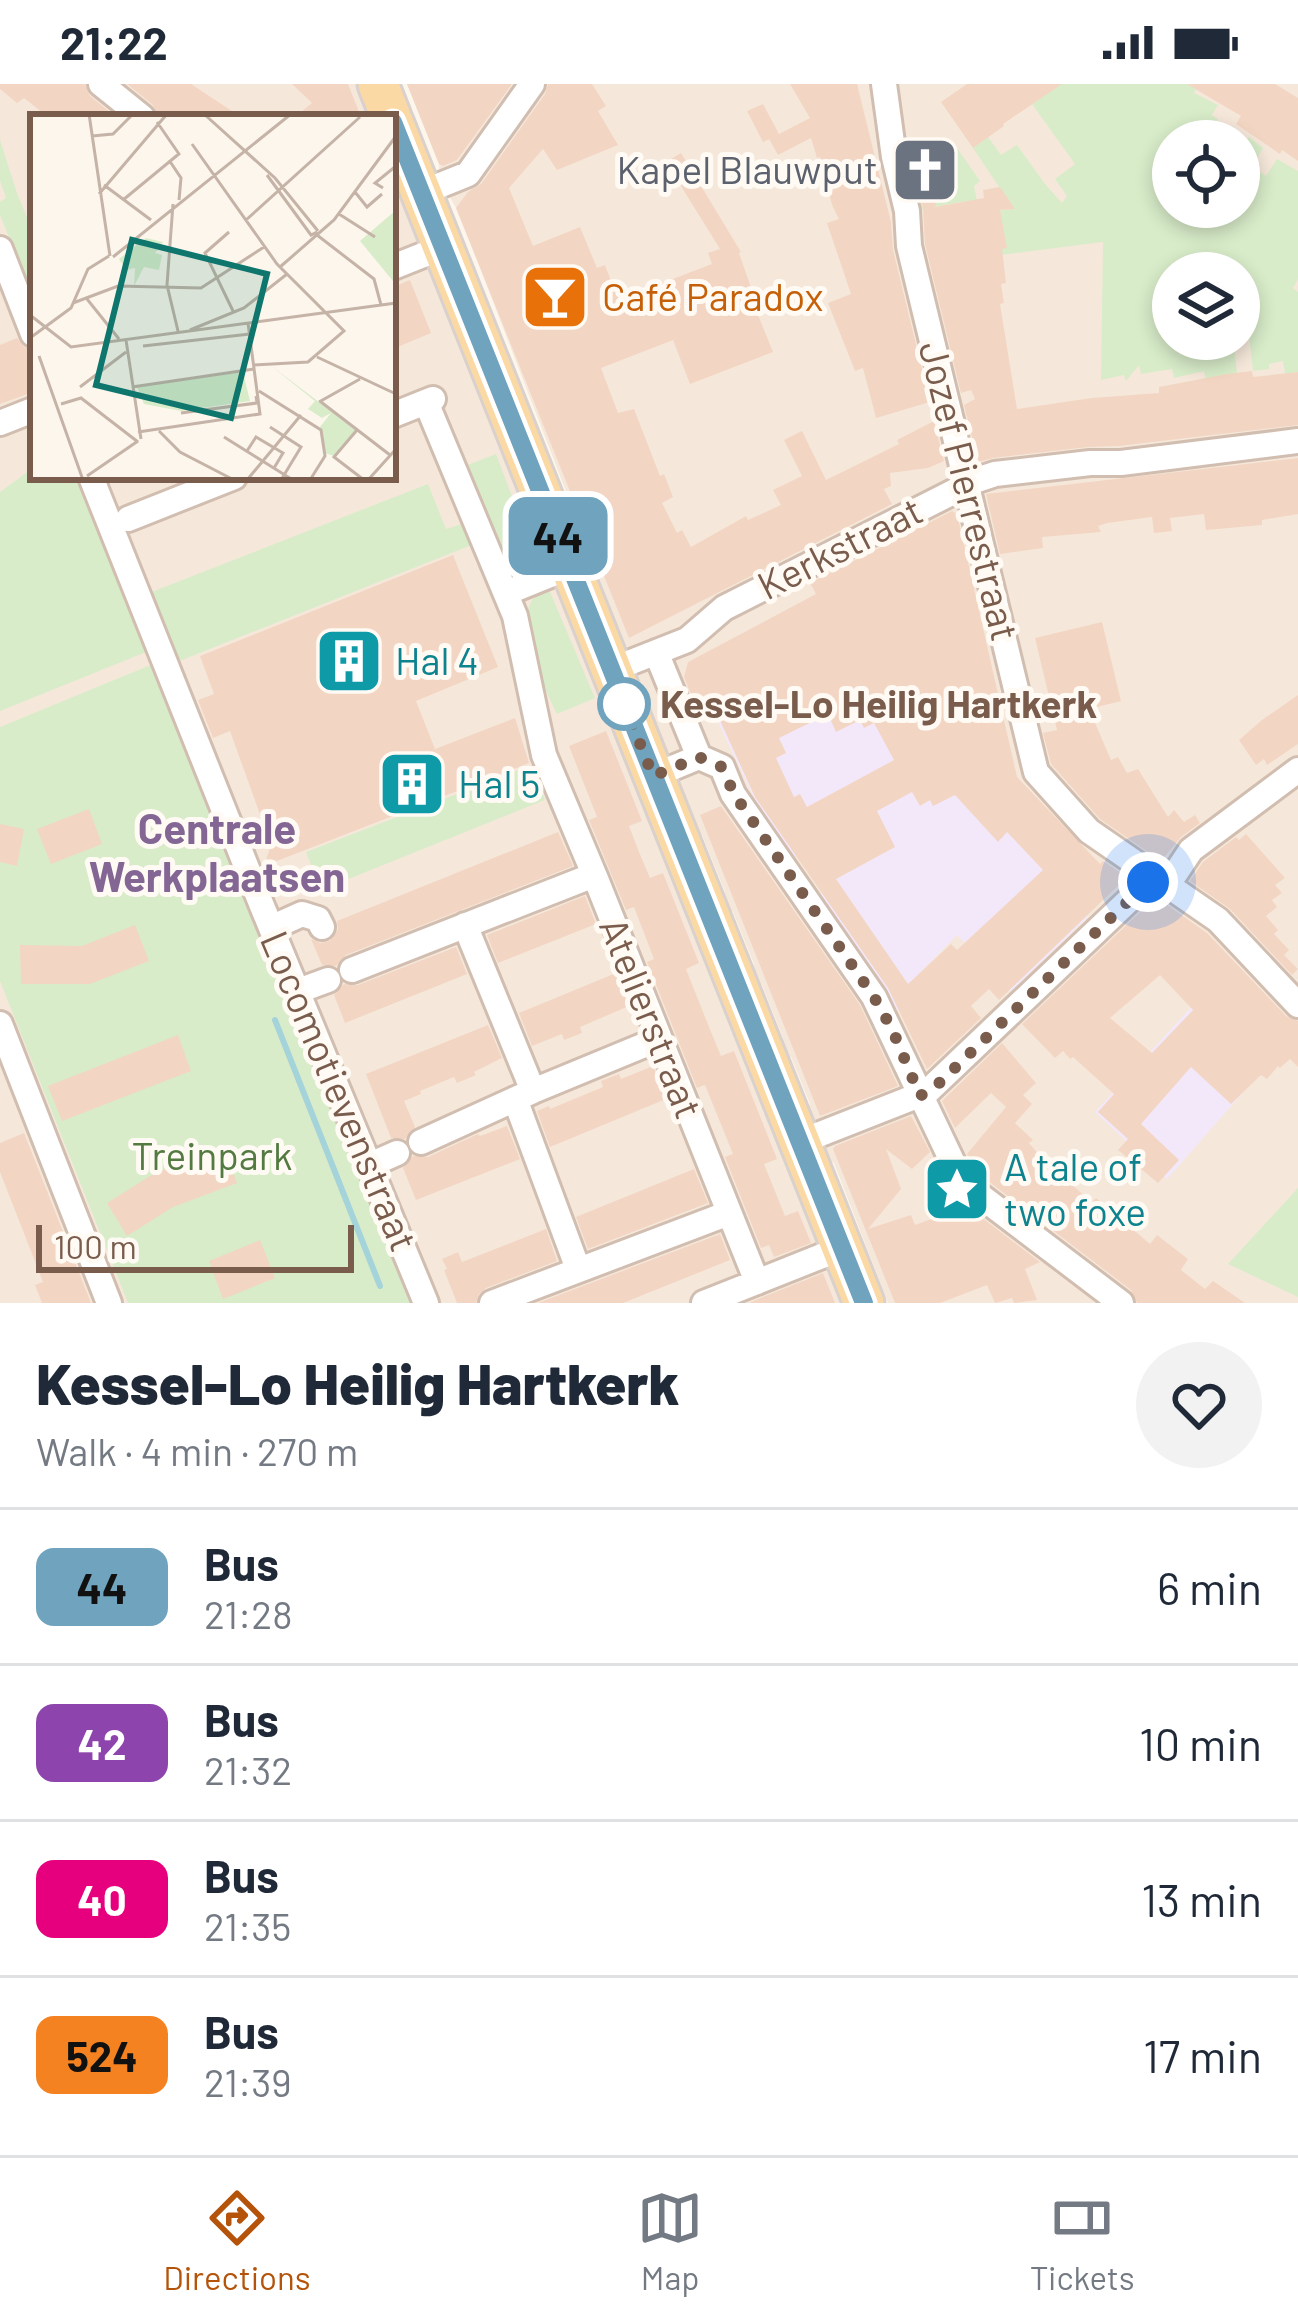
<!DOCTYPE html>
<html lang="en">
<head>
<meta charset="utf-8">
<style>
	:root { --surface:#fff; --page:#f2f2f3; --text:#1f2937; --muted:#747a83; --line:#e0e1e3; --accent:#b45309 }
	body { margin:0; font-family:Barlow,sans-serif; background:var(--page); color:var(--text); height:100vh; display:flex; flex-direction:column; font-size:45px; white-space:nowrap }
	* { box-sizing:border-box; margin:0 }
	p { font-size:39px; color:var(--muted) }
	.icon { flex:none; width:66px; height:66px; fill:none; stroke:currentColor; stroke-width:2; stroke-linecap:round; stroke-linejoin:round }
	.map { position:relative; height:1219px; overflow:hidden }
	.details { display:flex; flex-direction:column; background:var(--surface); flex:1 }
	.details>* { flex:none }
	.badge { padding:0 24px; border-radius:18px; font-size:42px; line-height:78px }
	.fabs { position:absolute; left:1152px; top:36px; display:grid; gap:24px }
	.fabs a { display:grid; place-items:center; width:108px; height:108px; border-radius:50%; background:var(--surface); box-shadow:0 6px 18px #0003; font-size:60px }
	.scale { position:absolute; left:36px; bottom:30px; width:318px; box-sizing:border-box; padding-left:12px; border:6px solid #7a5c4d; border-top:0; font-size:33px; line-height:42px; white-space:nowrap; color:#7a5c4d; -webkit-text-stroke:9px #fffaf3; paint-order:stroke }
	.you { position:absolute; width:60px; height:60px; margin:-30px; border:9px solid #fff; border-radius:50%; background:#1a73e8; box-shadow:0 0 0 18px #1a73e833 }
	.map>.badge { position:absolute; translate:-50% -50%; box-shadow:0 0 0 6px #fff }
	.round { display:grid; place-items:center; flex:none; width:126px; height:126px; border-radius:63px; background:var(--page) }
	.overview { display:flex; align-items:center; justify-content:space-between; height:204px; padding:0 36px }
	h1 { font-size:57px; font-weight:800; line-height:90px }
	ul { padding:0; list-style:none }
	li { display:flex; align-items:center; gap:36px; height:156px; padding:0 36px; border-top:3px solid var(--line) }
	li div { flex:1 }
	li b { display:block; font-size:45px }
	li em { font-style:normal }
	li .badge { min-width:132px; font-weight:700; text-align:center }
	.status { display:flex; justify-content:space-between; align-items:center; height:84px; padding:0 60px; background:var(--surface); direction:ltr }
	.status svg { height:33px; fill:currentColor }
	.menu { display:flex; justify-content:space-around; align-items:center; height:168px; border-top:3px solid var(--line); background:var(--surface); font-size:33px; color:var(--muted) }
	.menu a { display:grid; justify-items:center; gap:6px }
	.menu .current { color:var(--accent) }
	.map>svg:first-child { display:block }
	.residential { fill:#f5e8da; fill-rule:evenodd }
	.education { fill:#f3e8fa }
	.green { fill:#d8ecc9 }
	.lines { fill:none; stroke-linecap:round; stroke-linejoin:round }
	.stream { stroke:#a5d3da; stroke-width:6 }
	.building { fill:#f3d5c3; fill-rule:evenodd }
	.street-casing { stroke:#d1beb0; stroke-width:30 }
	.primary-casing { stroke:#dad1cd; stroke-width:45 }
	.street { stroke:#fff; stroke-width:24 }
	.primary { stroke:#fbd9a5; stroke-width:39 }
	.line-casing { stroke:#fff; stroke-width:27 }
	.line { stroke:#70a3bd; stroke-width:18 }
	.walk { stroke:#7a5c4d; stroke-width:12; stroke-dasharray:0 21.6 }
	.stop-dot { fill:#fff; stroke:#70a3bd; stroke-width:6 }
	.labels { text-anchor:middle; stroke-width:10; stroke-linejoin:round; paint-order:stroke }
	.worship-label { font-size:39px; fill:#5b616d; stroke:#fffaf3; text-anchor:end }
	.food-label { font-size:39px; fill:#c56008; stroke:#fffaf3; text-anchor:start }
	.street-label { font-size:39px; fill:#7a5c4d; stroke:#fffaf3 }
	.culture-label { font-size:39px; fill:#0d838f; stroke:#fffaf3; text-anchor:start }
	.stop-label { font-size:39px; font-weight:bold; fill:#7a5c4d; stroke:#fffaf3; text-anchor:start }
	.park-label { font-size:39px; fill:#537a41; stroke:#fffaf3 }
	.neighbourhood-label { font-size:42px; font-weight:bold; fill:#846695; stroke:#fffaf3 }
	.inset-road { fill:none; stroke:#c5b3a7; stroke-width:3 }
	.view { fill:#0f766e; fill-opacity:0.15; stroke:#0f766e; stroke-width:6 }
	.inset-edge { fill:none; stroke:#7a5c4d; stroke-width:6 }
</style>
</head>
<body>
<div class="status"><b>21:22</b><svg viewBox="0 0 49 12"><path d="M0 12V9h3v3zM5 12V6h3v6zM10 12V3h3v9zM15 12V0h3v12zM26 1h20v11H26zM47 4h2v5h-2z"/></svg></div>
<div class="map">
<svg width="1298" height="1219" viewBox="0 0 1298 1219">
	<rect width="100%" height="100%" fill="#fdf6ec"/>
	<path class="residential" d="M0,0h367l13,33h-347v360h360v-326l459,1152h-852z
		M407,0h891v1219h-410l-54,-140 -8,-4 -20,-47 4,-8 -19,-47 -7,-3 -4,-9 3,-7 -21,-53 -7,-4 -4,-9 3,-8 -21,-52 -8,-4 -3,-8 3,-8 -23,-57 -7,-3 -86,-214 3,-7 -138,-359 -18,-44 -16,-29 -1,-15zM1173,57h66v66h-66zM1173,189h66v66h-66z"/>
	<path class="education" d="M796,596l221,97 52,119 19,21 -77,74 -54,-56 -44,45 8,9 -25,24 -80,-115 22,-15 -18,-27 16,-22 -47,25 -15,-20 -59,-123z
		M1194,920l68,67 -95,108 -72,-67z"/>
	<path class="green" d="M1057,0h130l9,5 -2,4 24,12 -6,10 6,4 -3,7 24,15h-66v66h66v-66l5,3 5,-7 14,11 -11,19 14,9 11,-17 21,12v108l-5,9 5,4v80l-13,2 -2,-13 -14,3v5l-16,2 -7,-64h-7v-34h-66v66h60l4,34 -31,6 -2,-8 -30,7 -2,-9 -31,5 -2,-9 -13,16 -2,-6 -23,5 2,-138 -126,16 -11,-57 -48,9 -2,-12 31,-5 -7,-46 15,-2 25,36 -6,5 4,20 9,6 27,-3 -41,-61 15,-11 13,18 16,-10 28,39 17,19 5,-7 -12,-17 20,-15 -43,-60z
		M0,56l17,53 14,34 -3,2 5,11 -1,54 -32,-79v-13l6,-4 -6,-17z
		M496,370l43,114c-47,13 -62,-69 -74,-102z
		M33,384v9h49l69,173 -151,61v-219z
		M428,400l18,45 19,-6 9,21 -297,118 -28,-69z
		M548,503l47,111 -38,16c-15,-33 -55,-107 -9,-127z
		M153,580l265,639h-290l-128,-322v-254z
		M532,681l13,35 -224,90 -15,-38z
		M1298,1104v109l-70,-33z"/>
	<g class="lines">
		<path class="stream" d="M275,936l105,266"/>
	</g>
	<path class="building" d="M0,0h85l5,12 26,21h-68l-24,-19 -7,5 -17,-14z
		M127,0h64l50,33h-83l-5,-12z
		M292,0h56l13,33h-66l17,-14z
		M407,0h105l-55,76 -14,6 -4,-2z
		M548,0h44l14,22 -8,5 20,34 -61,25 -14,-21 -34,39 24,58 47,-19 17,41 8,-3 8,21 10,-4 5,14 84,-32 -4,-11 12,-4 -54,-87 15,-9 60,99 -2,1 16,46 -3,1 21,52 -83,32 -17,-44 -72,28 17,45 16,-4 26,67 4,-2 9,23 -11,6 15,30 5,-3 9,17 55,-31 2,4 33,-15 -8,-15 29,-14 -18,-36 18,-9 24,49 73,-36 -2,-4 37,-19 10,40 -16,7 -38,5 1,13 -7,3 8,15 -263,134 -173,-430 12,-16 13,-8 64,-90z
		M790,0h67l34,138 2,28 37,152 -54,16 -13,-50 -8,3 -27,-68 23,-9 -24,-71 12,-4 -7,-14 -12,-48 -3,1 -6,-20 -33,17 -9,-16 7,-3 -13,6 -16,-31 16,-7 16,30 31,-16z
		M967,0h95l-59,40 1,2 -31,22 -32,-46z
		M1187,0h88l23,14v63l-16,-11 -2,4 -44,-30 5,-8z
		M934,61l8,32 -7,30 49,-9 -1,-8 17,-3 15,22 -15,1 7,38 -5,1 4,34 -5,1 3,19 -4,1 17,105 75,-11 67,-5v-6l68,-13 25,-3 1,6 45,-5v53l-179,21 -31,1 -95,11 -15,4 -14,-57 11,-6 -4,-9 -10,3 -36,-149 -2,-36 -13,-54 -1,-6z
		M410,196l21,53 -38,16v-62z
		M17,254l7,9 9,3v42l-33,12v-59z
		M1298,374v56l-36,6v5l-56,5 -2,-16 -34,4 2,13 -18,2 -2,-16 -45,6 -9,3 3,6 -59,5 1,11 -43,6 -14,-60z
		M952,427l5,3 60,263 83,87 3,-3 22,15v3l-126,121 -10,-11 -18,17 10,12 -54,51 -39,-81 -133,-191 -38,-83 -20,-5 -13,-32 4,-15 128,-68 -6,-11zM828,630l8,18 24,-12 4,8 10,-5 20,37 -87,47 -7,-13 -6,3 -18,-39 10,-5 -7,-15zM912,708l8,14 10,-6 3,6 22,-11 43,47 9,-10 36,38 -86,80 -6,-6 -43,40 -72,-105 59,-32 -18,-36z
		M453,471l45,112 -82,34 19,48 80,-31 14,45 -265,103 7,-21 -41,-114 -17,7 -15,-38 16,-6 -14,-38z
		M1102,538l19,79 -32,8 22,51 7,-3 9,16 11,-4 30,48 6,-7 10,12 11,-7 5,8 -19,14 -20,24 -61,-42 -49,-55 -8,-31 14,-3 -22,-92z
		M1298,611v49l-31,21 -3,-6 -8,6 -17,-25 23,-20z
		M606,647l36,90 -13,5 10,26 11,26 13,-5 36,90 -13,6 23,58 12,29 13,-5 43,108 -13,5 21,52 13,-5 13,32 -37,14 -5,-12 -8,3 -36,-91 8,-3 -28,-69 -8,3 -50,-126 7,-3 -20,-52 -8,3 -37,-90 8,-3 -28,-71z
		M721,722l139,199 38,81 -78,30 -120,-301z
		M89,725l13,35 -51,20 -14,-35z
		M0,740l24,5 -7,37 -17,-4z
		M558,748l15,34 -227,89 -10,11 -14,-1 -11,-26 9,4 10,-2 8,-12 -1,-8z
		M1246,750l39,44 -10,7 7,8 -10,7 5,7 -11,9 12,14 -4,4 15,16 -5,5 14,14 -6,6 -62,-66 -40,-28 13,-19 33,-25 3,3z
		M585,812l11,28 -98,39 -11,-28z
		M1156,813l51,36 79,83 12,5v46l-8,-8 -10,9 -2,-2 -11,13 -6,-4 -30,29 -40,-37 -50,57 38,36 -21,23 -40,-33 10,-11 -30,-27 16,-18 -41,-37 -3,2 -7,-8 -8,7 -33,-34zM1160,891l33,35 -41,43 -42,-35z
		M135,841l14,36 -59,23h-69l-1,-39 62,1z
		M456,863l11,27 -122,49 -11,-28 10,-11 14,1z
		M616,889l13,33 -49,21 2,6 -18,7 -2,-6 -30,12 -13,-33z
		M488,941l14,33 -28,14 2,3 -19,8 -3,-6 -34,14 1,3 -17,7 11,26 -10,12 -14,-1 -25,-64z
		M178,951l13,36 -129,50 -14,-35z
		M1002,959l34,40 -13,12 9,9 -17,19 18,17 -4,3 17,20 46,39 4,-4 54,46 7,-9 31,24 -7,11 24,19 8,-8 32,22h-108l-6,-13 -156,-119 -8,-17 39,-47 -15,-14 -36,35 -13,-27z
		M653,982l13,33 -116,48 -13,-36 12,-5 1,3 53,-22 -2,-6 18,-7 2,5z
		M911,1032l19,36 -18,17 -26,-20 15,40 -33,40 43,-14 4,10 46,-17 -24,-19 6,-8 9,14 88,67 -15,7 12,31 -23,3 -2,-5 -17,5 -8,-18 -47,18h-45l-62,-154 2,-3z
		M507,1042l13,33 -104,41 -13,-32 10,-12 15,1 50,-23 2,2z
		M24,1049l23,58 44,112h-49l-7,-18 8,-3 -43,-110v-29z
		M223,1063l14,36 -64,24 -46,29 -20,-33 48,-30z
		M694,1085l14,34 -120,46 -12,-32z
		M546,1145l11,32 -71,27 -7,6 -3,9h-19l-13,-33 3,-1 -5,-10 16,-7 4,10z
		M720,1150l10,26 -107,43h-85z
		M260,1156l15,38 -52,21 -14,-38z
		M823,1189l12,30h-86l14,-6z"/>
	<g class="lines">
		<g class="street-casing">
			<path id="street" d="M101,0l41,33
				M884,0l10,73 13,54 2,35 127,526 53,59 129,89 80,85
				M421,109l47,-19 64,-90
				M0,165l33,85
				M393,183l50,-20
				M426,318l89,214 29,139 52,124 161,403
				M393,331l40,-16
				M0,339l33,-13
				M91,393l171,429 164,397
				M128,435l106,-42
				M506,509l64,-26
				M656,568l43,105
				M611,586l76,-30 37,-32 253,-128 18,-6 95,-11h31l177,-22
				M653,692l46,-19 23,10 11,27 141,203 88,185 159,121
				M465,841l68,166
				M271,844l31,-14 16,5 4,8
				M352,886l242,-95
				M298,907l30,-11
				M0,940l109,279
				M515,1015l63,170
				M421,1058l112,-51 126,-52
				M800,1058l127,-50 221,-210 27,-8 16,-24 107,-80
				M370,1081l27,-12
				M492,1219l237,-90
				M704,1219l138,-55"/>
		</g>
		<g class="primary-casing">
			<path id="primary" d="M378,0l13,33
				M393,38l471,1181"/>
		</g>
		<use href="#street" class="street"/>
		<use href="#primary" class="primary"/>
	</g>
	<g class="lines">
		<g class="line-casing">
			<path id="line" d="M393,38l471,1181"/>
		</g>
		<use href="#line" class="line"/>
		<path class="walk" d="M624,620l29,72 46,-19 23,10 12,27 140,203 18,32 28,67 17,-11 211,-203"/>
	</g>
	<defs>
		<g id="church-square" transform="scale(3.45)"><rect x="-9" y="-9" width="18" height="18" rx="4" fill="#6b7280" stroke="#fffaf3"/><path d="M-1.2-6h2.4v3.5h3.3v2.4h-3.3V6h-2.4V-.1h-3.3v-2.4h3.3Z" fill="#fff"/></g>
		<g id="bar-square" transform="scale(3.45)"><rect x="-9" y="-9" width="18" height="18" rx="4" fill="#e8710a" stroke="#fffaf3"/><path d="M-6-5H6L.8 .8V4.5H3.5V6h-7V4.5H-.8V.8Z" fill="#fff"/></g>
		<g id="building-square" transform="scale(3.45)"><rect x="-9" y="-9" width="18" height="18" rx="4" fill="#0f9aa8" stroke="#fffaf3"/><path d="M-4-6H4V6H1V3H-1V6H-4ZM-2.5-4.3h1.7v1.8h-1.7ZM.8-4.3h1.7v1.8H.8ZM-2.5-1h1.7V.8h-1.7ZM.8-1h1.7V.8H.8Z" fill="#fff"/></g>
		<g id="sight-square" transform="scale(3.45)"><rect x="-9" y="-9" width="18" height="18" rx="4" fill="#0f9aa8" stroke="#fffaf3"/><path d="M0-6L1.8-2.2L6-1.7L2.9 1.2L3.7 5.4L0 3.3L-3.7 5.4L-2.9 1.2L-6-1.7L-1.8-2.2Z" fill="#fff"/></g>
	</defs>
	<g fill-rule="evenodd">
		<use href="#church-square" x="925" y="86"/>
		<use href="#bar-square" x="555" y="213"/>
		<use href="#building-square" x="349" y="577"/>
		<use href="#building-square" x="412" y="700"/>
		<use href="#sight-square" x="957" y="1105"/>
	</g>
	<circle class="stop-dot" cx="624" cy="620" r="24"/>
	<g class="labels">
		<g class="worship-label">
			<text x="878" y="100">Kapel Blauwput</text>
		</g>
		<g class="food-label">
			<text x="602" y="227">Café Paradox</text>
		</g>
		<g class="street-label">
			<text transform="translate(969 407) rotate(76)" y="14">Jozef Pierrestraat</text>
			<text transform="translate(840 464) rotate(-27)" y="14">Kerkstraat</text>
			<text transform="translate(651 934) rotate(68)" y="14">Atelierstraat</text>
			<text transform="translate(339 1007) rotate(67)" y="14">Locomotievenstraat</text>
		</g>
		<g class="culture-label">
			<text x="395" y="591">Hal 4</text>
			<text x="458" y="714">Hal 5</text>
			<text x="1004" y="1097">A tale of<tspan x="1004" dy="45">two foxe</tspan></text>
		</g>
		<g class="stop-label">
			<text x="660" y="634">Kessel-Lo Heilig Hartkerk</text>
		</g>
		<g class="park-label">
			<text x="212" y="1086">Treinpark</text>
		</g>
		<g class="neighbourhood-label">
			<text x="217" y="760">Centrale<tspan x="217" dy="48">Werkplaatsen</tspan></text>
		</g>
	</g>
	<g transform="translate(30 30)">
		<rect width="366" height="366" fill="#fdf6ec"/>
		<path d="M366,96v71h-3l-33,-40zM116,124l17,4 -8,11 7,2 -3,15 -15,-3 -10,19 1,-18 -9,2 -7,-11zM240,251l86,65 -22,26 -9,-3 -5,-26 11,-14 -9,5 -14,-9 7,-8zM213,258l7,29 -69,10 -37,-7 -7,-17z" fill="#d8ecc9"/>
		<path class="inset-road" d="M59,0l21,142M174,0l71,64 43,53M127,8l22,32M62,22l21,-2 20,-20M162,30l85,120 67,67 -36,31 -54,3M139,46l12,18 -2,22M237,61l44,60 6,-3M74,71l47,35M353,74l-8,-5 21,-17M325,78l12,15 15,-13M69,80l68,-80M93,86l57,-47M143,90l-6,81 11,46M309,100l36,23M216,106l114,-103M199,118l-24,21 29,60M287,121l57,44 7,26M83,143l178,-143M250,153l54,-47 62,-84M57,185l32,40M43,189l45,-17 83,2 63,-41M0,201l41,32 325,-44M160,216l54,-22 43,-34M0,224l41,-30 17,-39 21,-13M96,226l15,99M113,232l107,-12M9,242l44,124M287,243l79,37M50,273l46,-35M102,273l122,-18M229,277l62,39 4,26 -15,24M289,288l41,-23M291,288l69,53M31,290l20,-6 57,44M151,299l76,-10 -1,-7M240,313l31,20 -20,33M327,316l-23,27 30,23M129,317l21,21 54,28M108,318l122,-18 -12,-91M194,323l69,43M217,337l9,-14 27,16 -9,15M57,362l51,-35M217,366l54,-65M338,366l28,-31"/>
		<path class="view" d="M102,126l135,34 -36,144 -135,-33z"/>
		<rect width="366" height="366" class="inset-edge"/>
	</g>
</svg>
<div class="fabs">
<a><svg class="icon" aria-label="locate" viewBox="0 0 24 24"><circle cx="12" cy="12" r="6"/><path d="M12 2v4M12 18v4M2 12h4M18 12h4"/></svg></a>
<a><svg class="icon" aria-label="layers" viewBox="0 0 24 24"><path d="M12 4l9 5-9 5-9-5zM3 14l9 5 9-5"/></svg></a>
</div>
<div class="scale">100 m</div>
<div class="you" style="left:1148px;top:798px"></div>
<b class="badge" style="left:558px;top:452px;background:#70a3bd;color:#111">44</b>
</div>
<section class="details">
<div class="overview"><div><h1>Kessel-Lo Heilig Hartkerk</h1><p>Walk · 4 min · 270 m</p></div><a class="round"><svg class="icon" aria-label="heart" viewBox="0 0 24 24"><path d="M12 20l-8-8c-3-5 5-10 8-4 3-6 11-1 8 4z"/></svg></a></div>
<ul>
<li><span class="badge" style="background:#70a3bd;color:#111">44</span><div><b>Bus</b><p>21:28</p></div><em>6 min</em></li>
<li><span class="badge" style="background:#8e44ad;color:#fff">42</span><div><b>Bus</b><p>21:32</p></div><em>10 min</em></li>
<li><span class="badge" style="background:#e6007e;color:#fff">40</span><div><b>Bus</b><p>21:35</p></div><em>13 min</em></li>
<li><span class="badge" style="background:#f58220;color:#111">524</span><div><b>Bus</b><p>21:39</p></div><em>17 min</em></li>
</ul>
</section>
<nav class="menu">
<a class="current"><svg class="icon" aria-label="directions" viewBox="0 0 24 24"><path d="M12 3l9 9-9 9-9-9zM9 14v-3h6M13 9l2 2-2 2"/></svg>Directions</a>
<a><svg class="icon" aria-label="map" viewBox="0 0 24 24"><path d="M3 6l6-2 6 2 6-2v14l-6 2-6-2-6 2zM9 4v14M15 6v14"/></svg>Map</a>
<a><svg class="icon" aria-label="tickets" viewBox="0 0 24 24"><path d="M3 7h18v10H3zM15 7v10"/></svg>Tickets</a>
</nav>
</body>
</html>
